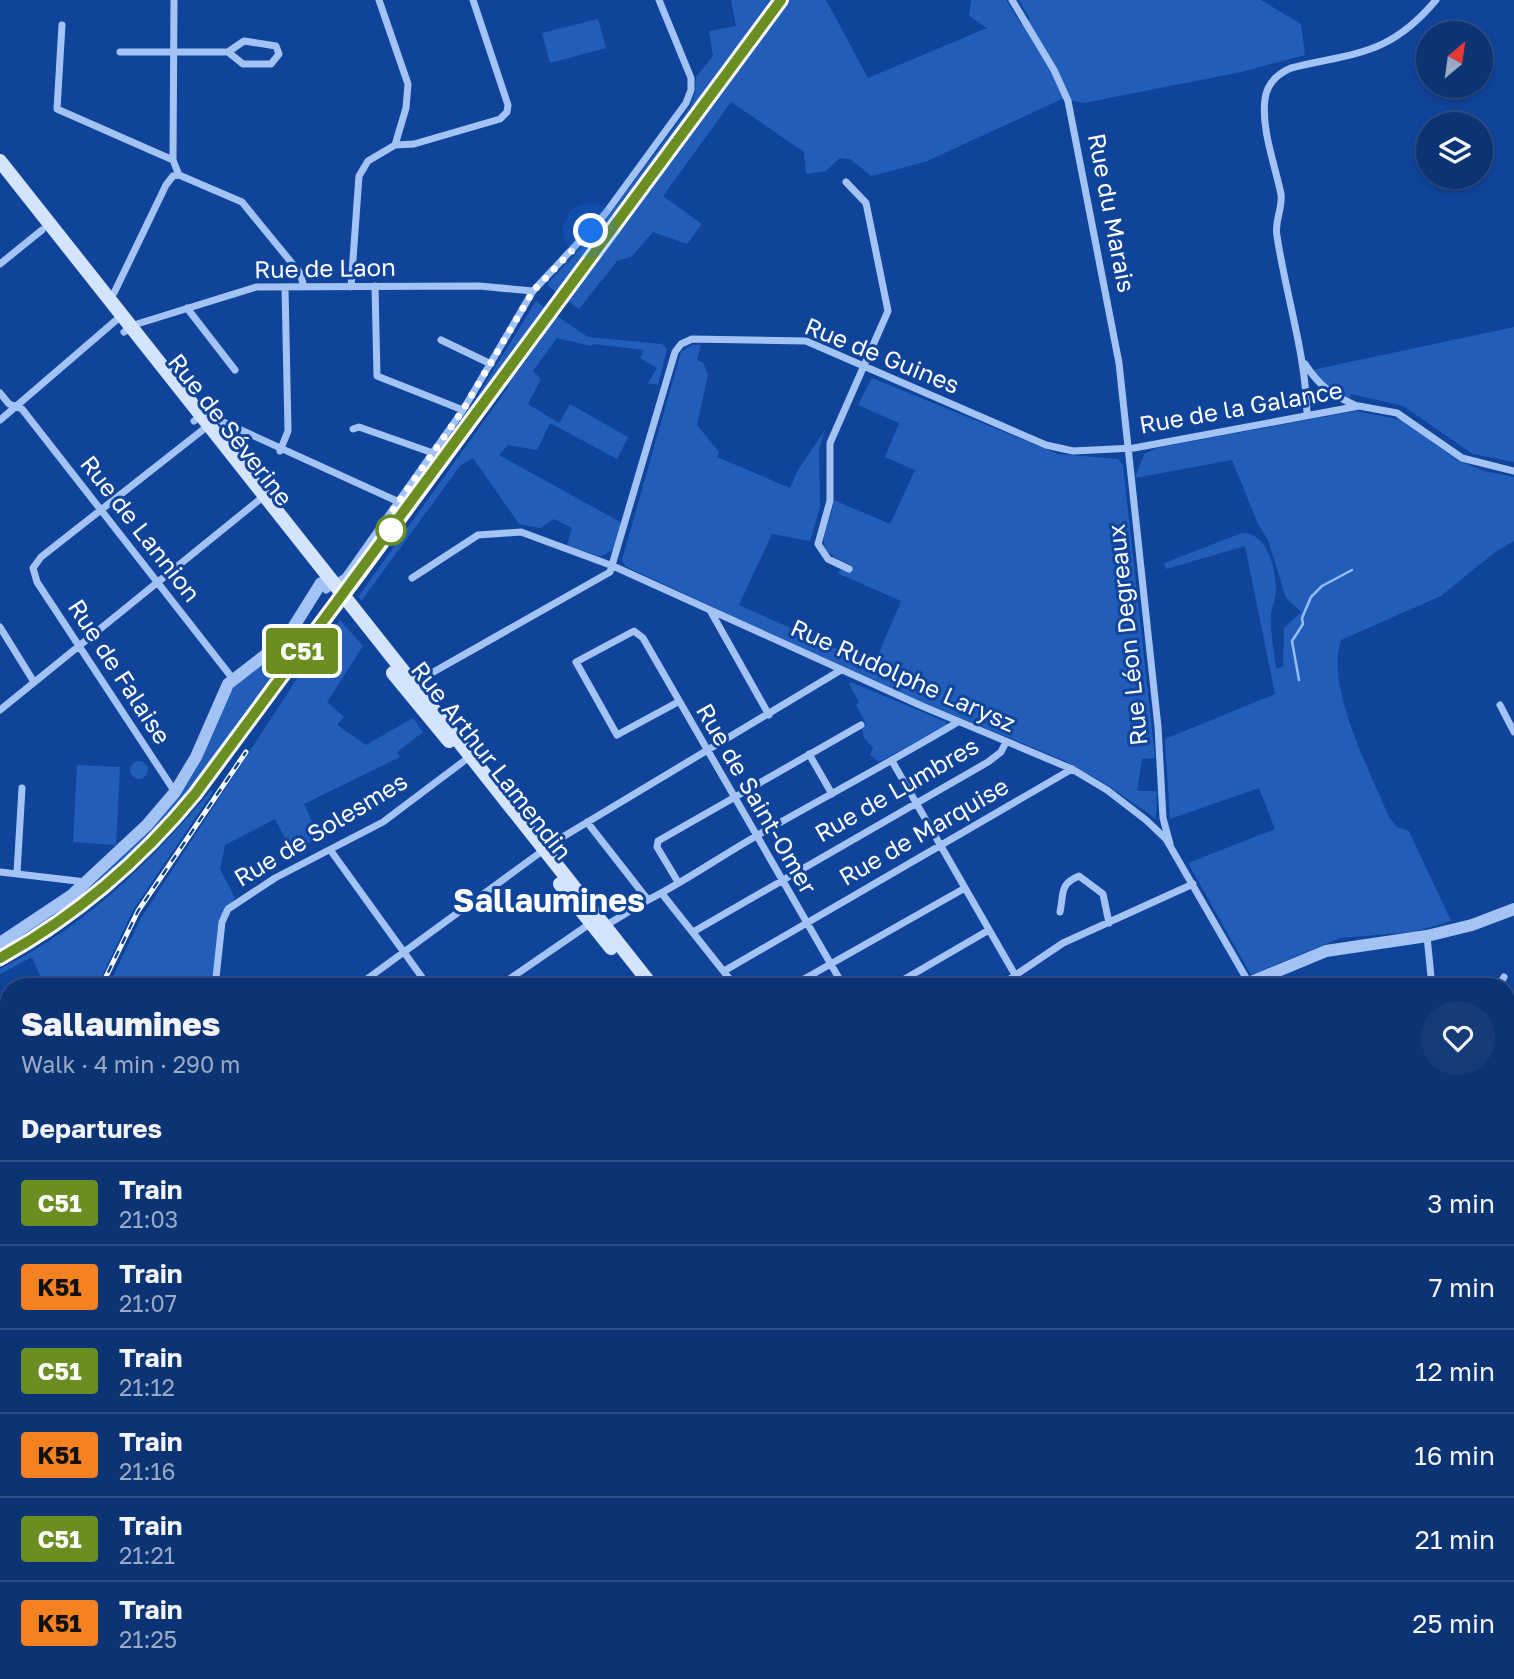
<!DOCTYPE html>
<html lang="en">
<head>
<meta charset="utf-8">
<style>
	:root { --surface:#0c3374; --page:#153b79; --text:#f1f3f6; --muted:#9aaac5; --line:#2c4e86 }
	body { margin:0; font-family:"Golos Text",sans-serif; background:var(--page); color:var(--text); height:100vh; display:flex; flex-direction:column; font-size:26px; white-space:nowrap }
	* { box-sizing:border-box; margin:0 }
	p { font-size:23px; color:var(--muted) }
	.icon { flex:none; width:38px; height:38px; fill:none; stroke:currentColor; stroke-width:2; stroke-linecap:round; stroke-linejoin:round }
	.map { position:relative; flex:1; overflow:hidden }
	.drawer { position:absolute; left:0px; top:978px; width:1516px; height:702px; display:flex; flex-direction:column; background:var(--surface); border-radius:28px 28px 0 0; box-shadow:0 4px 10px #0003,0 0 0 2px var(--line) }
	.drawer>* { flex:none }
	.badge { padding:0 14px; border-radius:5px; font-size:24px; line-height:46px }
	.needle { width:46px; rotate:29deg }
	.buttons { position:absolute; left:1416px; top:21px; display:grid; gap:14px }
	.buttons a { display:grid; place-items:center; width:77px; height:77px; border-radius:50%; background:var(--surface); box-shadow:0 4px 10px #0003,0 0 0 2px var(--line); font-size:35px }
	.you { position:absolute; width:35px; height:35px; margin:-18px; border:5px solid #fff; border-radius:50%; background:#1a73e8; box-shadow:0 0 0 10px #1a73e833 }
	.map>.badge { position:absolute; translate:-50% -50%; box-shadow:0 0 0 4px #fff }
	h2 { padding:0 21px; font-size:26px; line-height:63px }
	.round { display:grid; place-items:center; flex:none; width:74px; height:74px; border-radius:37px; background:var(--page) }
	.head { display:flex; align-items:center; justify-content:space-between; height:119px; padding:0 21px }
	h1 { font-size:33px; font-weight:800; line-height:52px }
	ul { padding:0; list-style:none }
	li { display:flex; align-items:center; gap:21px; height:84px; padding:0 21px; border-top:2px solid var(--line) }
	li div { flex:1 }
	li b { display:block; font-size:26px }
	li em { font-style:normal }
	li .badge { min-width:77px; font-weight:700; text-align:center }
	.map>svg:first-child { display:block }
	.green { fill:#225dba }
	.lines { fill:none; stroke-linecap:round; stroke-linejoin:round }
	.stream { stroke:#95bdf8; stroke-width:2.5 }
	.minor { stroke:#a4c3f5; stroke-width:7 }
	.tertiary { stroke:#a4c3f5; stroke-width:12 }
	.secondary { stroke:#d4e3fe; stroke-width:14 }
	.rail-casing { stroke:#fff; stroke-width:5 }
	.rail { stroke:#10449b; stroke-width:2.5; stroke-dasharray:8; stroke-linecap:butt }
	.line-casing { stroke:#fff; stroke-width:16 }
	.line { stroke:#6b8e23; stroke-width:10 }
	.walk { stroke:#fff; stroke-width:7; stroke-dasharray:0 12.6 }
	.stop-dot { fill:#fff; stroke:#6b8e23; stroke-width:3.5 }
	.labels { text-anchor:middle; stroke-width:6; stroke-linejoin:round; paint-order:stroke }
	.street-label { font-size:24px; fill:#fff; stroke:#10449b }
	.district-label { font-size:32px; font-weight:bold; fill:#fff; stroke:#10449b }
</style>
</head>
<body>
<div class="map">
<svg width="1514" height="1679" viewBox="0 0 1514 1679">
	<rect width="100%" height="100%" fill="#10449b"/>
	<path class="green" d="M731,0h45l-216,295 -12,-9 1,-4 46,-49 95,-126 5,-14 1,-16 17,-21 -4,-25 27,-5z
		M789,0h37l42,78 119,-50 -18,-12 2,-16h35l15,24 9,-5 -11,-19h242l40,24 4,31 -64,17 -157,31 -22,-4 -137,63 -54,14 -21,-17 -10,-1 -14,13 -20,3 -2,-22 -73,-50 -68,94 39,28 -15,20 -34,-12 -22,25 -14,4 -38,48 -11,-8z
		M598,19l8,29 -56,15 -8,-30z
		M536,301l13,10 -153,206 87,-130z
		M557,316l31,21 74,7 5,5 -9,36 -10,-2 9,-15 -17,-10 4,-8 -51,-6 -2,2 -34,-8 -24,33 8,8 -13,25 31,19 11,-19 58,33 -11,22 -67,-36 -13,27 -29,-5 -9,10 123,68 -8,26 -13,8 -34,-12 5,-17 -18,-9 -14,9 -21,-4 -46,-66 -13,8 -98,134 -4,-3 151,-211 -2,-2z
		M1514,327v135l-41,-8 -70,-48 -52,-12 -1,5 -16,-6 -22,-23z
		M692,345h9l-4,15 6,2 5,13 -11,50 22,27 -2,5 73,31 8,-18 27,-40 -6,20 1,57 -10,34 -38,-7 -33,71 135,60 27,-64 -64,-28 4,-3 7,2 3,-7c-45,-18 -22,-29 -17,-65l56,24 25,-54 -30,-13 14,-34 -41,-18 14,-27 186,76 60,5 5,6 32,293 -13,1 -5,32h20l-1,28 -50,-35 -43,-24 -180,-74 -258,-120 -3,-6 59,-208z
		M1356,411l46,9 55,40 27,11 30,6v64l-19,11 -54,44 -100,44c-16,47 29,131 48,177l8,10 12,4 42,90 -38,11 -73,6 -89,37 -63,-112 87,-34 -16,-41 -89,31 -5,-80 110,-45 -30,-148 -79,23 -2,-6 78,-30c25,-1 33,35 34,54 1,9 -4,18 -5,27 -1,17 3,37 5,54l7,-1 1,-39 17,-16 -15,-14 -18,-58 -10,-16 -26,-64 -97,18 9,-24 13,-6z
		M340,620l23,26 -36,56 17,15 -7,8 29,20 47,-27 10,14 -26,20 3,5 -96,47 15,33 -27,15 -17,-33 -50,26 -5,24 15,29 -16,20 -7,69h-104l33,-69 157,-241z
		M302,623l10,9 -149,193 -88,80 -75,48v-7c75,-48 147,-99 196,-176 15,-25 22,-67 41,-87 8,-9 20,-13 30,-21 14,-11 26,-24 35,-39z
		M851,682l95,40 1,3 -68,37 -9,-7 3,-7 -9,-10 -2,-9 4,-5 -10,-19 3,-3 -10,-18z
		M130 770a9 9 0 1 1 18 0a9 9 0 1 1-18 0Z
		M77,765l43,2 -4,78 -43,-3z
		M211,790l2,2 -80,118 -36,77h-52l-13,-30 -32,17v-5c87,-44 149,-105 211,-179z
		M9,1061v75l-9,-3v-59z
		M1514,1198v180l-7,10v-181z
		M0,1253l9,3v66l-9,-5z
		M1514,1405v42l-7,12v-43z
		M601,1671h33l14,8h-39z
		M1163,1671h19l4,7 10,-7h89l-12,8h-122z
		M1328,1671h81l4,8h-95z"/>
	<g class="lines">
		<path class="stream" d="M1299,680l-7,-39 11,-17 -1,-6 9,-21 11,-11 30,-16"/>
		<path class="minor" d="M1012,0l42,70 14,31 51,262 39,364 5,91 7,26
			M62,25l-5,84 116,51 6,15 63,27 58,71 4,14
			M120,52h108l16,-11 32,5 3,8 -8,10h-28l-15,-12
			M395,145l19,-1 86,-25 7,-7 1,-7 -35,-105
			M173,160l1,-160
			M846,182l20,21 22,108 -58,132v58l-12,43 10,15 21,10
			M0,264l42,-34
			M375,286l2,90 86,34
			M351,287l8,-111 9,-15 27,-16 11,-37 2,-24 -29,-84
			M114,293l52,-108 7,-9 6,-1
			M187,308l48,62
			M124,332l13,-8 119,-37 223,-1 54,5
			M441,340l50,24
			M1305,364c15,23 27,31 52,42
			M0,393l9,11 13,5 211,270
			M1307,415c-1,-61 -21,-119 -30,-179 -3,-14 6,-28 4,-42 -6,-29 -20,-65 -16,-95 2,-15 12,-25 26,-31 65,-16 98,-12 145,-68
			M0,420l121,-104
			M194,421l7,-5h9l189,86
			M353,429l6,-2 74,26
			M280,451l8,-20 -3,-144
			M412,578l66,-43 43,-3 92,34 309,140 150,63 35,21 39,30 20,19 83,144
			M326,590l19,-13 118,-167 70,-119 72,-77 81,-111 5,-13v-12l-32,-78
			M711,612l58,103
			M0,627l34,55
			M414,683l196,-111 65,-220 6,-8 11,-5 114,2 240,104 27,6 61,-3 225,-42 38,7 65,45 52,13
			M678,702l-61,33 -41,-73 58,-31 9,7 201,349
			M1500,705l14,27
			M0,710l264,-214
			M809,754l23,40
			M892,761l130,226
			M175,792l-138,-210 -4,-14 8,-11 168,-132
			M587,822l61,78 -43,26
			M331,851l98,136
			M0,872l86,10
			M17,873l5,-85
			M678,882l-21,-35 1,-6 203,-116
			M663,895l73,92
			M648,900c36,-18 73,-44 110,-65 67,-38 134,-74 200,-113
			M1060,912c4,-18 -1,-28 19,-36l24,18 6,29
			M693,932l295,-170 13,-10 5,-10
			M1427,936l5,51
			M724,971l348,-202
			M215,987l7,-65 6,-13 47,-31 108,-56 81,-61
			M356,987l200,-146 285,-171
			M498,987l93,-64
			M790,987l175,-99
			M891,987l98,-57
			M998,987l65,-44 130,-59
			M1498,987l6,-10
			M1507,1003l7,5
			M1507,1065l7,-9
			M1507,1077l7,4
			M1507,1144l7,-7
			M1507,1637l7,-8
			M809,1671l4,8
			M950,1671l2,8
			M1048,1671l4,8
			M482,1679l7,-8
			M1075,1679l11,-8
			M1469,1679l7,-8"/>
		<path class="tertiary" d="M0,943l72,-48 75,-70 28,-33 21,-35 32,-73 58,-45 35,-56
			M1239,987l87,-36 101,-15 45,-11 42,-16
			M0,1178l9,3
			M508,1679l6,-8"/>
		<path class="secondary" d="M0,161l653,826
			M393,673l56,68
			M560,884l51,64
			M1507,1399l7,-10
			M1507,1562l7,4
			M1285,1679l11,-8
			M1300,1679l11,-8"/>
		<g class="rail-casing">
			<path id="rail" d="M0,964l50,-30 58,-44 76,-75 179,-238 423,-577
				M101,987l37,-76 108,-159
				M0,1327l9,5
				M569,1671l10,8
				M594,1671l8,8"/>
		</g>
		<use href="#rail" class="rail"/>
	</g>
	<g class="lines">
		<g class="line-casing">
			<path id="line" d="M0,958c76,-42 140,-97 195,-164l586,-794"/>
		</g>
		<use href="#line" class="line"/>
		<path class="walk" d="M391,530l-6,-9 78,-111 70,-119 58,-60"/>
	</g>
	<circle class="stop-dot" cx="391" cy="530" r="14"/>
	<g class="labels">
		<g class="street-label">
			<text transform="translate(1111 213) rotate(79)" y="8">Rue du Marais</text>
			<text transform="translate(325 269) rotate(-1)" y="8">Rue de Laon</text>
			<text transform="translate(882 356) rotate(22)" y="8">Rue de Guines</text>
			<text transform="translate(1241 408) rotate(-10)" y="8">Rue de la Galance</text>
			<text transform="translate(230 430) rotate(52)" y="8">Rue de Séverine</text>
			<text transform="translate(140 529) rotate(52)" y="8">Rue de Lannion</text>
			<text transform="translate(1128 635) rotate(-96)" y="8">Rue Léon Degreaux</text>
			<text transform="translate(119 672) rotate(57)" y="8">Rue de Falaise</text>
			<text transform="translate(903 676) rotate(24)" y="8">Rue Rudolphe Larysz</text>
			<text transform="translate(491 761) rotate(52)" y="8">Rue Arthur Lamendin</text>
			<text transform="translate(897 790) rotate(-30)" y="8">Rue de Lumbres</text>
			<text transform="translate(756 799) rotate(60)" y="8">Rue de Saint-Omer</text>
			<text transform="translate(321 830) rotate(-31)" y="8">Rue de Solesmes</text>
			<text transform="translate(924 832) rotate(-30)" y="8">Rue de Marquise</text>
		</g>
		<g class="district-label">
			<text x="549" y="912">Sallaumines</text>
		</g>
	</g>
</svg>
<div class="buttons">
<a><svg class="needle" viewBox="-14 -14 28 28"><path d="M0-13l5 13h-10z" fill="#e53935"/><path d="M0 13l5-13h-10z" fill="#9aaac5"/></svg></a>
<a><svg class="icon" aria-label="layers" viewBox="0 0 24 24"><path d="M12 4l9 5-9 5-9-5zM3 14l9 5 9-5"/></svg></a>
</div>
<div class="you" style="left:591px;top:231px"></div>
<b class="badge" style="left:302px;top:651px;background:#6b8e23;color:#fff">C51</b>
<section class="drawer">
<div class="head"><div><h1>Sallaumines</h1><p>Walk · 4 min · 290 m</p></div><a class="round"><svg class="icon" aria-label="heart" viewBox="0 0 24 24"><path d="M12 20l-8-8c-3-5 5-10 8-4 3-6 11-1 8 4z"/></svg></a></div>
<h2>Departures</h2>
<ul>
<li><span class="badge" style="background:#6b8e23;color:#fff">C51</span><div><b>Train</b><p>21:03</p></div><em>3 min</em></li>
<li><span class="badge" style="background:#f58220;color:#111">K51</span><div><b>Train</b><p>21:07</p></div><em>7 min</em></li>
<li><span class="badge" style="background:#6b8e23;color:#fff">C51</span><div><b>Train</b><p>21:12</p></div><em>12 min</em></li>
<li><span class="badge" style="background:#f58220;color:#111">K51</span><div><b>Train</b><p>21:16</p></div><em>16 min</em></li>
<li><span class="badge" style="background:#6b8e23;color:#fff">C51</span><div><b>Train</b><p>21:21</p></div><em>21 min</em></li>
<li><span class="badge" style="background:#f58220;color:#111">K51</span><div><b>Train</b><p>21:25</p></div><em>25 min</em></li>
</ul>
</section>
</div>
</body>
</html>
